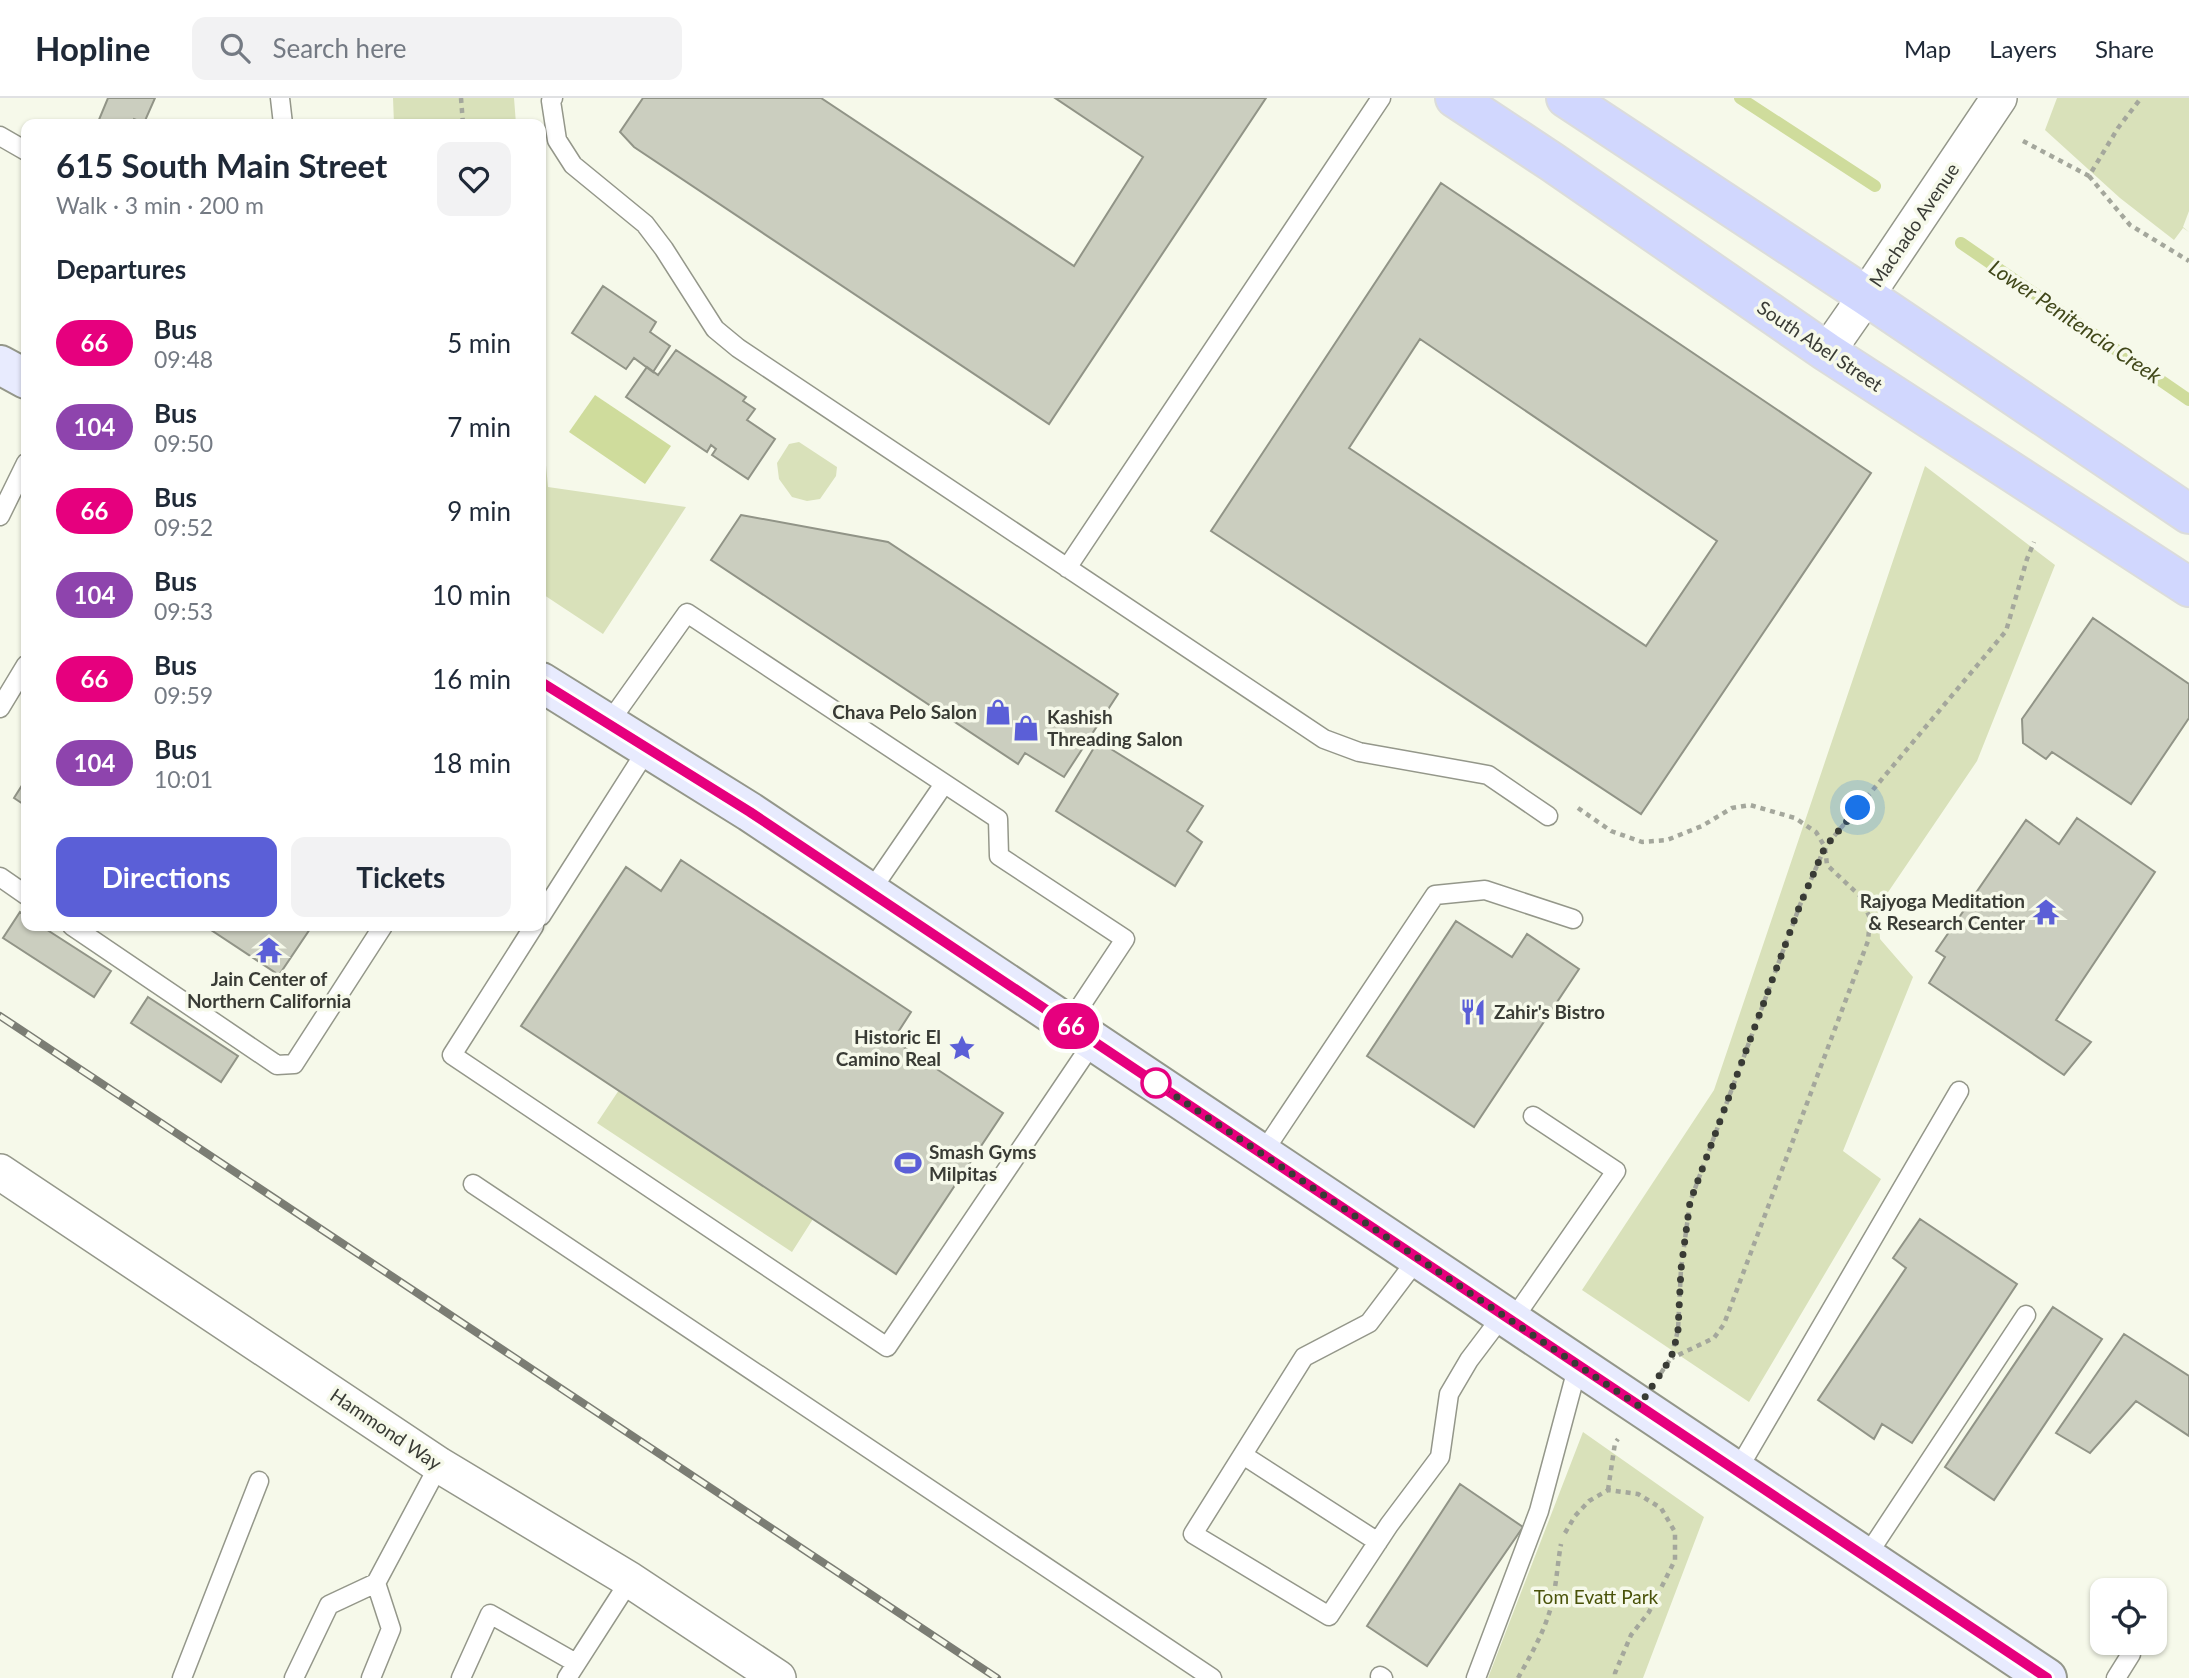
<!DOCTYPE html>
<html lang="en">
<head>
<meta charset="utf-8">
<style>
	:root { --surface:#fff; --page:#f2f2f3; --text:#1f2937; --muted:#747a83; --line:#e0e1e3; --accent:#5b5fd7 }
	body { margin:0; font-family:Lato,sans-serif; background:var(--page); color:var(--text); height:100vh; display:flex; flex-direction:column; font-size:26px; white-space:nowrap }
	* { box-sizing:border-box; margin:0 }
	p { font-size:23px; color:var(--muted) }
	.icon { flex:none; width:38px; height:38px; fill:none; stroke:currentColor; stroke-width:2; stroke-linecap:round; stroke-linejoin:round }
	.map { position:relative; flex:1; overflow:hidden }
	.sheet { position:absolute; left:21px; top:21px; width:525px; height:812px; display:flex; flex-direction:column; background:var(--surface); border-radius:14px; box-shadow:0 2px 5px #0004 }
	.sheet>* { flex:none }
	.badge { padding:0 14px; border-radius:23px; font-size:24px; line-height:46px }
	.tools { position:absolute; left:2090px; top:1480px; display:grid; gap:14px }
	.tools a { display:grid; place-items:center; width:77px; height:77px; border-radius:14px; background:var(--surface); box-shadow:0 2px 5px #0004; font-size:35px }
	.you { position:absolute; width:35px; height:35px; margin:-18px; border:5px solid #fff; border-radius:50%; background:#1a73e8; box-shadow:0 0 0 10px #1a73e833 }
	.map>.badge { position:absolute; translate:-50% -50%; box-shadow:0 0 0 4px #fff }
	h2 { padding:0 35px; font-size:26px; line-height:63px }
	.round { display:grid; place-items:center; flex:none; width:74px; height:74px; border-radius:14px; background:var(--page) }
	.head { display:flex; align-items:center; justify-content:space-between; height:119px; padding:0 35px }
	h1 { font-size:33px; font-weight:700; line-height:52px }
	.primary-button { display:flex; gap:14px; margin-top:auto; padding:14px 35px }
	.primary-button a { flex:1; height:80px; border-radius:14px; background:var(--accent); color:#fff; font-size:28px; font-weight:700; line-height:80px; text-align:center }
	.primary-button a+a { background:var(--page); color:var(--text) }
	ul { padding:0; list-style:none }
	li { display:flex; align-items:center; gap:21px; height:84px; padding:0 35px }
	li div { flex:1 }
	li b { display:block; font-size:26px }
	li em { font-style:normal }
	li .badge { min-width:77px; font-weight:700; text-align:center }
	header { display:flex; align-items:center; gap:42px; box-sizing:border-box; height:98px; padding:0 35px; background:var(--surface); border-bottom:2px solid var(--line) }
	header strong { font-size:33px }
	nav { display:flex; gap:38px; margin-inline-start:auto; font-size:24px }
	.search { width:490px; height:63px; background:var(--page); display:flex; align-items:center; gap:18px; box-sizing:border-box; padding:0 24px; border-radius:14px; color:var(--muted); font-size:26px }
	.map>svg:first-child { display:block }
	.green { fill:#d9e1ba }
	.water { fill:#cfdc9c }
	.lines { fill:none; stroke-linecap:round; stroke-linejoin:round }
	.stream { stroke:#cfdc9c; stroke-width:12 }
	.building { fill:#cbcebf; stroke:#919487; stroke-width:2; fill-rule:evenodd }
	.service-casing { stroke:#94978a; stroke-width:21 }
	.minor-casing { stroke:#94978a; stroke-width:38 }
	.secondary-casing { stroke:#94978a; stroke-width:42 }
	.primary-casing { stroke:#dbdcdb; stroke-width:42 }
	.path { stroke:#a4a79c; stroke-width:4.5; stroke-dasharray:5 5; stroke-linecap:butt }
	.service { stroke:#fff; stroke-width:18 }
	.minor { stroke:#fff; stroke-width:35 }
	.secondary { stroke:#e8ebfe; stroke-width:38 }
	.primary { stroke:#d1d7fe; stroke-width:38 }
	.rail-casing { stroke:#7b7d74; stroke-width:8 }
	.rail { stroke:#f6f9ea; stroke-width:5; stroke-dasharray:16; stroke-linecap:butt }
	.line-casing { stroke:#fff; stroke-width:16 }
	.line { stroke:#e6007e; stroke-width:10 }
	.walk { stroke:#393b35; stroke-width:7; stroke-dasharray:0 12.6 }
	.stop-dot { fill:#fff; stroke:#e6007e; stroke-width:3.5 }
	.labels { text-anchor:middle; stroke-width:7; stroke-linejoin:round; paint-order:stroke }
	.street-label { font-size:19px; fill:#393b35; stroke:#f6f9ea }
	.poi-label { font-size:19px; font-weight:bold; fill:#393b35; stroke:#f6f9ea; text-anchor:end }
	.park-label { font-size:19px; fill:#495209; stroke:#f6f9ea }
	.water-label { font-size:21px; font-style:italic; fill:#404719; stroke:#f6f9ea }
</style>
</head>
<body>
<header>
<strong>Hopline</strong>
<div class="search"><svg class="icon" aria-label="search" viewBox="0 0 24 24"><circle cx="10" cy="10" r="6"/><path d="M15 15l6 6"/></svg>Search here</div>
<nav><a>Map</a><a>Layers</a><a>Share</a></nav>
</header>
<div class="map">
<svg width="2189" height="1580" viewBox="0 0 2189 1580">
	<rect width="100%" height="100%" fill="#f6f9ea"/>
	<path class="green" d="M393,0h121l2,26h-122z
		M2057,0h132v113l-6,16 6,5 -6,-4 -9,12 -54,-42 -75,-68z
		M541,312l7,77 138,20 -83,127 -62,-41z
		M799,344l38,25 -1,9 -16,23 -13,2 -15,-4 -13,-18 -2,-16 12,-19z
		M1925,368l130,99 -78,196 -99,146 2,32 33,38 -70,174 38,28 -132,223 -167,-112 132,-200z
		M619,992l194,129 -21,33 -195,-129z
		M1583,1334l121,85 -61,161h-155z"/>
	<path class="water" d="M595,297l76,51 -26,38 -76,-52z"/>
	<g class="lines">
		<path class="stream" d="M1740,0l135,88
			M1961,145l228,157"/>
	</g>
	<path class="building" d="M108,0h47l-11,25 -10,-4 -2,5h-30l-4,-2z
		M643,0h178l253,168 69,-109 -88,-59h211l-217,326 -415,-277 -14,-15z
		M1441,85l430,290 -230,341 -430,-283zM1420,241l297,202 -71,105 -297,-198z
		M603,188l53,36 -6,10 20,14 -17,26 -19,-14 -8,11 -54,-36z
		M676,252l70,47 -3,4 12,8 -8,11 28,19 -27,40 -36,-24 4,-6 -5,-4 -4,7 -81,-55 21,-30 11,8z
		M741,417l147,27 230,152 -54,83 -39,-24 -7,11 -307,-204z
		M2093,520l96,66v34l-58,86 -79,-52 -6,7 -23,-16 -1,-24z
		M1098,643l105,65 -16,25 15,11 -27,44 -119,-75z
		M26,681v27l-12,-8z
		M2077,720l78,54 -99,148 35,22 -27,33 -135,-92 16,-26 -9,-6 90,-131 33,24z
		M681,762l230,152 -18,28 110,73 -107,161 -375,-248 105,-159 35,24z
		M20,814l6,4v10h15l70,45 -17,26 -91,-59z
		M1456,823l56,36 15,-23 52,35 -105,158 -107,-71z
		M205,828h107l-33,49z
		M148,899l90,59 -17,26 -90,-59z
		M1920,1121l97,65 -105,159 -30,-19 -8,15 -56,-39 88,-132 -13,-10z
		M2053,1209l49,32 -108,161 -49,-33z
		M2124,1236l65,42v60l-53,-35 -46,52 -34,-20z
		M1460,1386l63,43 -96,139 -60,-40z"/>
	<g class="lines">
		<g class="service-casing">
			<path id="service" d="M280,0l3,26
				M553,0l-2,3 6,39 16,25 72,59 19,25 51,80 23,19 586,391 35,13 129,23 60,41
				M0,38l26,15
				M0,418l26,-53
				M1067,470l314,-470
				M0,610l26,-43
				M608,626l79,-111 311,206 1,37 126,83 -57,86
				M0,779l26,18
				M870,794l74,-108
				M541,818l107,-168
				M72,828l205,139 17,-1 89,-138
				M534,828l-82,129 435,292 206,-305
				M1262,1056l173,-259 50,-5 88,29
				M473,1086l739,494
				M1418,1160l-49,65 -65,34 -111,177 136,82 60,-91 51,-68 9,-63 20,-34 34,-45
				M1512,1223l104,-150 -83,-55
				M1243,1357l135,87
				M1737,1373l222,-380
				M1866,1459l160,-242
				M1380,1578l3,2
				M182,1580l77,-197
				M294,1580l35,-73 47,-22 63,-118
				M371,1580l20,-49 -15,-46
				M461,1580l29,-64 86,49
				M567,1580l63,-98
				M1476,1580l63,-167 39,-146
				M2116,1580l15,-24"/>
		</g>
		<g class="minor-casing">
			<path id="minor" d="M1827,254l39,-56 133,-198
				M0,1074l439,293 191,115 148,98"/>
		</g>
		<g class="secondary-casing">
			<path id="secondary" d="M0,267l26,14
				M541,584l209,130 1297,866"/>
		</g>
		<g class="primary-casing">
			<path id="primary" d="M1455,0l97,64 275,190 362,235
				M1566,0l300,198 323,218"/>
		</g>
		<path class="path" d="M461,0l2,26
			M2023,43l66,35 29,-48 23,-30
			M2089,78l41,49 59,36
			M1578,710l33,23 31,11 25,-2 35,-14 30,-18 18,-3 45,13 21,14 9,15 2,18 33,31 10,22 -2,23 -144,383 -10,14 -42,20
			M1661,1275l10,-15 7,-28 3,-61 9,-67 110,-297 25,-58 181,-216 21,-72 7,-17
			M1608,1392l7,-47 3,-4
			M1565,1435l10,-17 14,-15 19,-11 30,4 23,14 14,24v28l-26,52 -18,23 -16,38v5
			M1518,1580c15,-27 31,-54 36,-85 3,-16 4,-33 7,-49"/>
		<use href="#service" class="service"/>
		<use href="#minor" class="minor"/>
		<use href="#secondary" class="secondary"/>
		<use href="#primary" class="primary"/>
		<g class="rail-casing">
			<path id="rail" d="M0,918l997,662"/>
		</g>
		<use href="#rail" class="rail"/>
	</g>
	<g class="lines">
		<g class="line-casing">
			<path id="line" d="M541,584l209,130 1297,866"/>
		</g>
		<use href="#line" class="line"/>
		<path class="walk" d="M1156,985l483,323 32,-48 4,-14 3,-14 3,-61 9,-67 110,-297 25,-58 33,-39"/>
	</g>
	<defs>
		<g id="shop-bare" transform="scale(2.1)"><path d="M-5-2.5h2.3a2.7 3.5 0 0 1 5.4 0H5L5.5 6h-11ZM-1.5-2.5h3a1.5 2.3 0 0 0-3 0Z" fill="#5b5fd7" stroke="#f6f9ea" stroke-width="2.5" paint-order="stroke"/></g>
		<g id="temple-bare" transform="scale(2.1)"><path d="M0-6L5-2H3V0L6.5 2.5H4V6H1.5V3h-3V6H-4V2.5H-6.5L-3 0V-2H-5Z" fill="#5b5fd7" stroke="#f6f9ea" stroke-width="2.5" paint-order="stroke"/></g>
		<g id="restaurant-bare" transform="scale(2.1)"><path d="M-5-6h1v4h1v-4h1v4h1v-4h1v5L-1.5 .5V6h-2V.5L-5-1ZM5-6V6H3V1.5H1.5Q1.5-4 5-6Z" fill="#5b5fd7" stroke="#f6f9ea" stroke-width="2.5" paint-order="stroke"/></g>
		<g id="sight-bare" transform="scale(2.1)"><path d="M0-6L1.8-2.2L6-1.7L2.9 1.2L3.7 5.4L0 3.3L-3.7 5.4L-2.9 1.2L-6-1.7L-1.8-2.2Z" fill="#5b5fd7" stroke="#f6f9ea" stroke-width="2.5" paint-order="stroke"/></g>
		<g id="stadium-bare" transform="scale(2.1)"><path d="M0-5a6.5 5 0 1 0 0 10a6.5 5 0 1 0 0-10ZM-3.5-1.8h7v3.6h-7Z" fill="#5b5fd7" stroke="#f6f9ea" stroke-width="2.5" paint-order="stroke"/></g>
	</defs>
	<g fill-rule="evenodd">
		<use href="#shop-bare" x="998" y="614"/>
		<use href="#shop-bare" x="1026" y="630"/>
		<use href="#temple-bare" x="2046" y="814"/>
		<use href="#temple-bare" x="269" y="852"/>
		<use href="#restaurant-bare" x="1473" y="914"/>
		<use href="#sight-bare" x="962" y="950"/>
		<use href="#stadium-bare" x="908" y="1065"/>
	</g>
	<circle class="stop-dot" cx="1156" cy="985" r="14"/>
	<g class="labels">
		<g class="street-label">
			<text transform="translate(1914 127) rotate(-56)" y="7">Machado Avenue</text>
			<text transform="translate(1820 248) rotate(34)" y="7">South Abel Street</text>
			<text transform="translate(386 1331) rotate(34)" y="7">Hammond Way</text>
		</g>
		<g class="poi-label">
			<text x="977" y="621">Chava Pelo Salon</text>
			<text x="1047" y="626" text-anchor="start">Kashish<tspan x="1047" dy="22">Threading Salon</tspan></text>
			<text x="2025" y="810">Rajyoga Meditation<tspan x="2025" dy="22">&amp; Research Center</tspan></text>
			<text x="269" y="888" text-anchor="middle">Jain Center of<tspan x="269" dy="22">Northern California</tspan></text>
			<text x="1494" y="921" text-anchor="start">Zahir's Bistro</text>
			<text x="941" y="946">Historic El<tspan x="941" dy="22">Camino Real</tspan></text>
			<text x="929" y="1061" text-anchor="start">Smash Gyms<tspan x="929" dy="22">Milpitas</tspan></text>
		</g>
		<g class="park-label">
			<text x="1596" y="1506">Tom Evatt Park</text>
		</g>
		<g class="water-label">
			<text transform="translate(2075 224) rotate(34)" y="7">Lower Penitencia Creek</text>
		</g>
	</g>
</svg>
<div class="tools">
<a><svg class="icon" aria-label="locate" viewBox="0 0 24 24"><circle cx="12" cy="12" r="6"/><path d="M12 2v4M12 18v4M2 12h4M18 12h4"/></svg></a>
</div>
<div class="you" style="left:1858px;top:710px"></div>
<b class="badge" style="left:1071px;top:928px;background:#e6007e;color:#fff">66</b>
<section class="sheet">
<div class="head"><div><h1>615 South Main Street</h1><p>Walk · 3 min · 200 m</p></div><a class="round"><svg class="icon" aria-label="heart" viewBox="0 0 24 24"><path d="M12 20l-8-8c-3-5 5-10 8-4 3-6 11-1 8 4z"/></svg></a></div>
<h2>Departures</h2>
<ul>
<li><span class="badge" style="background:#e6007e;color:#fff">66</span><div><b>Bus</b><p>09:48</p></div><em>5 min</em></li>
<li><span class="badge" style="background:#8e44ad;color:#fff">104</span><div><b>Bus</b><p>09:50</p></div><em>7 min</em></li>
<li><span class="badge" style="background:#e6007e;color:#fff">66</span><div><b>Bus</b><p>09:52</p></div><em>9 min</em></li>
<li><span class="badge" style="background:#8e44ad;color:#fff">104</span><div><b>Bus</b><p>09:53</p></div><em>10 min</em></li>
<li><span class="badge" style="background:#e6007e;color:#fff">66</span><div><b>Bus</b><p>09:59</p></div><em>16 min</em></li>
<li><span class="badge" style="background:#8e44ad;color:#fff">104</span><div><b>Bus</b><p>10:01</p></div><em>18 min</em></li>
</ul>
<div class="primary-button"><a>Directions</a><a>Tickets</a></div>
</section>
</div>
</body>
</html>
